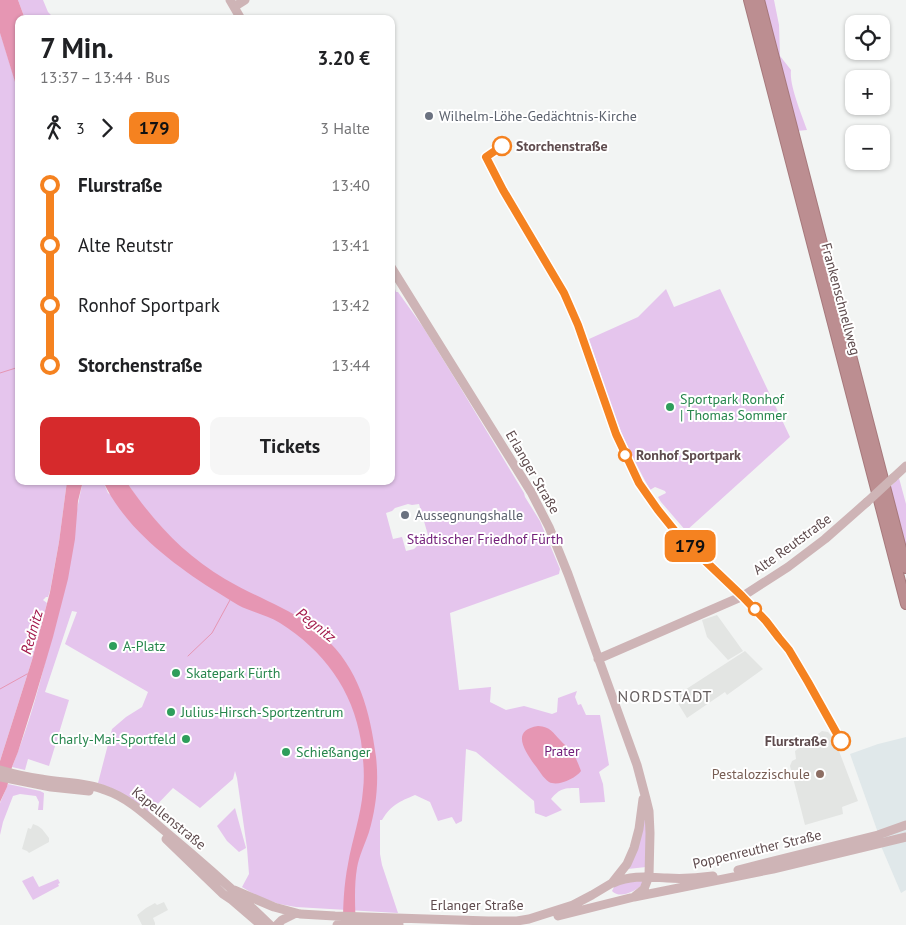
<!DOCTYPE html>
<html lang="de">
<head>
<meta charset="utf-8">
<style>
	:root { --surface:#fff; --page:#f6f6f6; --text:#202124; --muted:#757577; --accent:#d62a2c }
	body { margin:0; font-family:"PT Sans",sans-serif; background:var(--page); color:var(--text); height:100vh; display:flex; flex-direction:column; font-size:19px; white-space:nowrap }
	* { box-sizing:border-box; margin:0 }
	p { font-size:16px; color:var(--muted) }
	.icon { flex:none; width:28px; height:28px; fill:none; stroke:currentColor; stroke-width:2; stroke-linecap:round; stroke-linejoin:round }
	.map { position:relative; flex:1; overflow:hidden }
	.side { position:absolute; left:15px; top:15px; width:380px; height:470px; display:flex; flex-direction:column; background:var(--surface); border-radius:10px; box-shadow:0 1px 4px #0004 }
	.side>* { flex:none }
	.badge { padding:0 10px; border-radius:8px; font-size:18px; line-height:32px }
	.fabs { position:absolute; left:845px; top:15px; display:grid; gap:10px }
	.fabs a { display:grid; place-items:center; width:45px; height:45px; border-radius:10px; background:var(--surface); box-shadow:0 1px 4px #0004; font-size:25px }
	.map>.badge { position:absolute; translate:-50% -50%; box-shadow:0 0 0 2px #fff }
	.legs { display:flex; align-items:center; gap:8px; height:55px; padding:0 25px; font-size:16px }
	.legs p { margin-inline-start:auto }
	.head { display:flex; align-items:center; justify-content:space-between; height:85px; padding:0 25px }
	h1 { font-size:28px; font-weight:800; line-height:38px }
	.cta { display:flex; gap:10px; margin-top:auto; padding:10px 25px }
	.cta a { flex:1; height:58px; border-radius:10px; background:var(--accent); color:#fff; font-size:20px; font-weight:800; line-height:58px; text-align:center }
	.cta a+a { background:var(--page); color:var(--text) }
	ul { padding:0 25px; list-style:none }
	li { display:flex; align-items:center; gap:18px; height:60px; font-size:19px }
	li i { display:grid; place-items:center; width:8px; height:100%; margin:0 6px; background:currentColor }
	li i::after { content:''; width:12px; height:12px; margin:-6px; border:4px solid; border-radius:50%; background:var(--surface) }
	li p { margin-inline-start:auto }
	li:first-child i { background:linear-gradient(#0000 50%,currentColor 0) }
	li:last-child i { background:linear-gradient(currentColor 50%,#0000 0) }
	.map>svg:first-child { display:block }
	.commercial { fill:#e0e8ea }
	.education { fill:#e3e5e3 }
	.green { fill:#e5c5ed; fill-rule:evenodd }
	.water { fill:#e696b3 }
	.lines { fill:none; stroke-linecap:round; stroke-linejoin:round }
	.stream { stroke:#e696b3; stroke-width:1 }
	.highway-casing { stroke:#a7797c; stroke-width:12 }
	.major { stroke:#ceb4b6; stroke-width:9 }
	.highway { stroke:#bc8e91; stroke-width:10 }
	.major-bridge { stroke:#ceb4b6; stroke-width:9 }
	.line-1-casing { stroke:#fff; stroke-width:11 }
	.line-1 { stroke:#f58220; stroke-width:8 }
	.worship-dot { fill:#6b7280; stroke:#fff; stroke-width:2 }
	.stop-1-dot { fill:#fff; stroke:#f58220; stroke-width:2.5 }
	.leisure-dot { fill:#2e9e5b; stroke:#fff; stroke-width:2 }
	.education-dot { fill:#8d6e63; stroke:#fff; stroke-width:2 }
	.labels { text-anchor:middle; stroke-width:4; stroke-linejoin:round; paint-order:stroke }
	.worship-label { font-size:14px; fill:#5b616d; stroke:#fff; text-anchor:start }
	.stop-label { font-size:14px; font-weight:bold; fill:#5e4b4d; stroke:#fff; text-anchor:start }
	.street-label { font-size:14px; fill:#5e4b4d; stroke:#fff }
	.leisure-label { font-size:14px; fill:#27864d; stroke:#fff; text-anchor:start }
	.park-label { font-size:14px; fill:#74207b; stroke:#fff }
	.education-label { font-size:14px; fill:#785e54; stroke:#fff; text-anchor:end }
	.water-label { font-size:15px; font-style:italic; fill:#a3194b; stroke:#fff }
	.quarter-label { font-size:16px; letter-spacing:1px; fill:#665f5f; stroke:#fff }
</style>
</head>
<body>
<div class="map">
<svg width="906" height="925" viewBox="0 0 906 925">
	<rect width="100%" height="100%" fill="#f2f4f3"/>
	<path class="commercial" d="M906,737v153l-5,3 -20,-47 -4,-16 -27,-76 28,-10z"/>
	<path class="education" d="M717,615l26,36 -15,9 -21,-23 -5,-17z
		M745,651l18,18 -36,26 -2,-3 -38,26 -13,-21z
		M822,731l6,1 3,3 8,16 19,50 -16,6 1,7 -38,11 -15,-59 2,-5 4,-2 -1,-8z
		M33,824l5,2 4,3 7,9v4l-20,11 -2,-2 -5,-2 6,-21 3,1z
		M164,902l4,8 -15,8 2,5v2h-13l-5,-10 9,-7 9,-5 2,2z"/>
	<path class="green" d="M18,0h25l5,12 7,7h-30z
		M763,0h11l5,25 1,31 11,14c-2,15 11,45 16,60l-10,1z
		M0,32l19,62v387h48l-8,61 -9,49 -2,6h-2l-3,3 4,3 -15,57 -32,101z
		M395,289l1,3h2l25,35 34,55 67,111 1,4 15,24 20,48 -1,5 -109,39 9,77 32,-3 -1,15 16,8 18,-4 28,8 5,-2 1,-14 19,-7 -2,6 3,8 3,-1 5,11h14l9,50 -10,7 4,12 2,18 -25,1 -1,-15c-15,0 -19,0 -28,11l11,11 -16,7 -11,-4 -1,-12 -58,-49 -10,-3 -4,72 -6,3 -4,-7 -14,4 -8,-19 -15,-7c-16,7 -23,9 -33,25h-2v34l2,11 16,48 -102,-6 -17,-3 -22,-8 -15,-9 7,-13 -2,-26 -10,-70 -2,-7 -2,8 -33,29 -27,-20 -24,25 -38,-25 -13,-5 14,-54 14,-12 16,-10 6,-15 -83,-48 12,-32 -5,-1 -27,81 24,8 -20,66 -21,-7 -3,11 -13,-3c37,-90 50,-191 71,-286h20l5,12 63,45 -30,-34 -15,-23h265v-191zM408,504l4,1 7,-1 9,31 -14,14 -8,2 -4,-14 -9,2 -7,-26 6,-2 3,-3z
		M666,289l8,18 46,-18 70,148 -104,94 -25,-29 -3,-5 8,-4 -1,-2 -10,-4 -5,3c-10,-19 -20,-37 -28,-56 -13,-31 -22,-63 -33,-95l49,-22z
		M899,478l7,26v46l-16,-63z
		M8,784l32,7 4,2 -1,17h-5l1,-8 -3,-6 -16,-2 -7,2 -10,26 -3,13v-32z
		M235,808l11,40 -7,4 -12,-11 -10,-15z
		M646,809v58l-18,2z
		M33,876l6,11 19,-8 2,4 -2,1 1,2 -26,14 -11,-19z
		M641,878l3,6c-8,6 -23,16 -32,7l3,-6z"/>
	<path class="water" d="M0,0h18l7,19h-6v76l-19,-62z
		M67,481h16l-5,20 -3,38 -7,40 -15,58 -18,61 -17,54 -6,15 -5,20 -7,15v-41l32,-101 18,-68 9,-50z
		M103,481h23c26,39 58,74 99,98 27,16 57,27 83,44 6,4 10,8 15,13 36,32 47,75 53,121 3,26 0,51 -7,75 -4,12 -10,24 -12,36 -3,17 -2,41 -1,57h-13c0,-20 1,-41 5,-61 4,-24 13,-48 15,-74 2,-16 0,-33 -2,-49 -8,-51 -38,-91 -81,-118 -13,-8 -29,-11 -42,-18 -9,-5 -17,-11 -26,-16 -42,-27 -88,-62 -109,-108z
		M538,726c13,1 14,6 23,15 2,3 6,5 9,8 5,6 8,14 11,22 -5,7 -23,16 -32,11 -6,-4 -10,-12 -15,-18 -10,-14 -23,-34 4,-38z"/>
	<g class="lines">
		<path class="stream" d="M0,373l19,-6
			M188,656l24,-23 18,-33
			M0,689l27,-15h1"/>
		<g class="highway-casing">
			<path id="highway" d="M749,0l157,604
				M759,0l147,568"/>
		</g>
		<path class="major" d="M230,0l11,19
			M234,7l11,-7
			M391,267l140,225 18,35 19,47 69,191 9,34 3,12 1,22 -1,43 -5,13 -10,8
			M893,478l13,-12
			M598,659l145,-63 45,-29 37,-28 42,-37
			M0,770c14,4 27,7 41,9 21,4 44,3 64,11 24,8 43,27 62,43 36,30 70,60 103,92
			M0,777l51,10 38,4
			M166,839l57,55 9,6 29,25
			M738,870l140,-35 28,-10
			M613,883c19,-8 33,-6 54,-5 15,1 31,0 46,-2
			M234,890l40,17 26,7 35,2 153,5h29l12,-2 44,-14 19,-10 20,-12 15,-19 7,-16 5,-19 4,-30
			M558,916l76,-19 139,-28 133,-32
			M277,925l5,-5 14,-7
			M337,925l62,-1"/>
		<use href="#highway" class="highway"/>
		<path class="major-bridge" d="M867,502l26,-24"/>
	</g>
	<g class="lines">
		<g class="line-1-casing">
			<path id="line-1" d="M502,146l-16,11 17,33 61,103 14,32 38,109 23,49 19,27 21,26 63,60 24,25 13,17 10,12 19,32 33,59"/>
		</g>
		<use href="#line-1" class="line-1"/>
	</g>
	<g class="worship-dot">
		<circle cx="429" cy="116" r="5"/>
		<circle cx="405" cy="515" r="5"/>
	</g>
	<g class="stop-1-dot">
		<circle cx="502" cy="146" r="9"/>
		<circle cx="625" cy="455" r="6"/>
		<circle cx="755" cy="609" r="6"/>
		<circle cx="841" cy="741" r="9"/>
	</g>
	<g class="leisure-dot">
		<circle cx="670" cy="407" r="5"/>
		<circle cx="113" cy="646" r="5"/>
		<circle cx="176" cy="673" r="5"/>
		<circle cx="171" cy="712" r="5"/>
		<circle cx="186" cy="739" r="5"/>
		<circle cx="286" cy="752" r="5"/>
	</g>
	<circle class="education-dot" cx="820" cy="774" r="5"/>
	<g class="labels">
		<g class="worship-label">
			<text x="439" y="121">Wilhelm-Löhe-Gedächtnis-Kirche</text>
			<text x="415" y="520">Aussegnungshalle</text>
		</g>
		<g class="stop-label">
			<text x="516" y="151">Storchenstraße</text>
			<text x="636" y="460">Ronhof Sportpark</text>
			<text x="827" y="746" text-anchor="end">Flurstraße</text>
		</g>
		<g class="street-label">
			<text transform="translate(841 299) rotate(75)" y="5">Frankenschnellweg</text>
			<text transform="translate(533 472) rotate(60)" y="5">Erlanger Straße</text>
			<text transform="translate(792 544) rotate(-36)" y="5">Alte Reutstraße</text>
			<text transform="translate(169 818) rotate(39)" y="5">Kapellenstraße</text>
			<text transform="translate(757 849) rotate(-13)" y="5">Poppenreuther Straße</text>
			<text x="477" y="910">Erlanger Straße</text>
		</g>
		<g class="leisure-label">
			<text x="680" y="404">Sportpark Ronhof<tspan x="680" dy="16">| Thomas Sommer</tspan></text>
			<text x="123" y="651">A-Platz</text>
			<text x="186" y="678">Skatepark Fürth</text>
			<text x="181" y="717">Julius-Hirsch-Sportzentrum</text>
			<text x="176" y="744" text-anchor="end">Charly-Mai-Sportfeld</text>
			<text x="296" y="757">Schießanger</text>
		</g>
		<g class="park-label">
			<text x="485" y="544">Städtischer Friedhof Fürth</text>
			<text x="562" y="756">Prater</text>
		</g>
		<g class="education-label">
			<text x="810" y="779">Pestalozzischule</text>
		</g>
		<g class="water-label">
			<text transform="translate(316 625) rotate(38)" y="5">Pegnitz</text>
			<text transform="translate(32 632) rotate(-74)" y="5">Rednitz</text>
		</g>
		<g class="quarter-label">
			<text x="665" y="702">NORDSTADT</text>
		</g>
	</g>
</svg>
<div class="fabs">
<a><svg class="icon" aria-label="locate" viewBox="0 0 24 24"><circle cx="12" cy="12" r="6"/><path d="M12 2v4M12 18v4M2 12h4M18 12h4"/></svg></a>
<a>+</a>
<a>−</a>
</div>
<b class="badge" style="left:690px;top:546px;background:#f58220;color:#111">179</b>
<section class="side">
<div class="head"><div><h1>7 Min.</h1><p>13:37 – 13:44 · Bus</p></div><b>3.20 €</b></div>
<div class="legs"><svg class="icon" aria-label="walk" viewBox="0 0 24 24"><circle cx="13" cy="4" r="2"/><path d="M13 8l-2 6 4 7M11 14l-3 7M7 12l3-4h3l4 4"/></svg>3<svg class="icon" aria-label="forward" viewBox="0 0 24 24"><path d="M9 5l7 7-7 7"/></svg><b class="badge" style="background:#f58220;color:#111">179</b><p>3 Halte</p></div>
<ul>
<li><i style="color:#f58220"></i><b>Flurstraße</b><p>13:40</p></li>
<li><i style="color:#f58220"></i><span>Alte Reutstr</span><p>13:41</p></li>
<li><i style="color:#f58220"></i><span>Ronhof Sportpark</span><p>13:42</p></li>
<li><i style="color:#f58220"></i><b>Storchenstraße</b><p>13:44</p></li>
</ul>
<div class="cta"><a>Los</a><a>Tickets</a></div>
</section>
</div>
</body>
</html>
